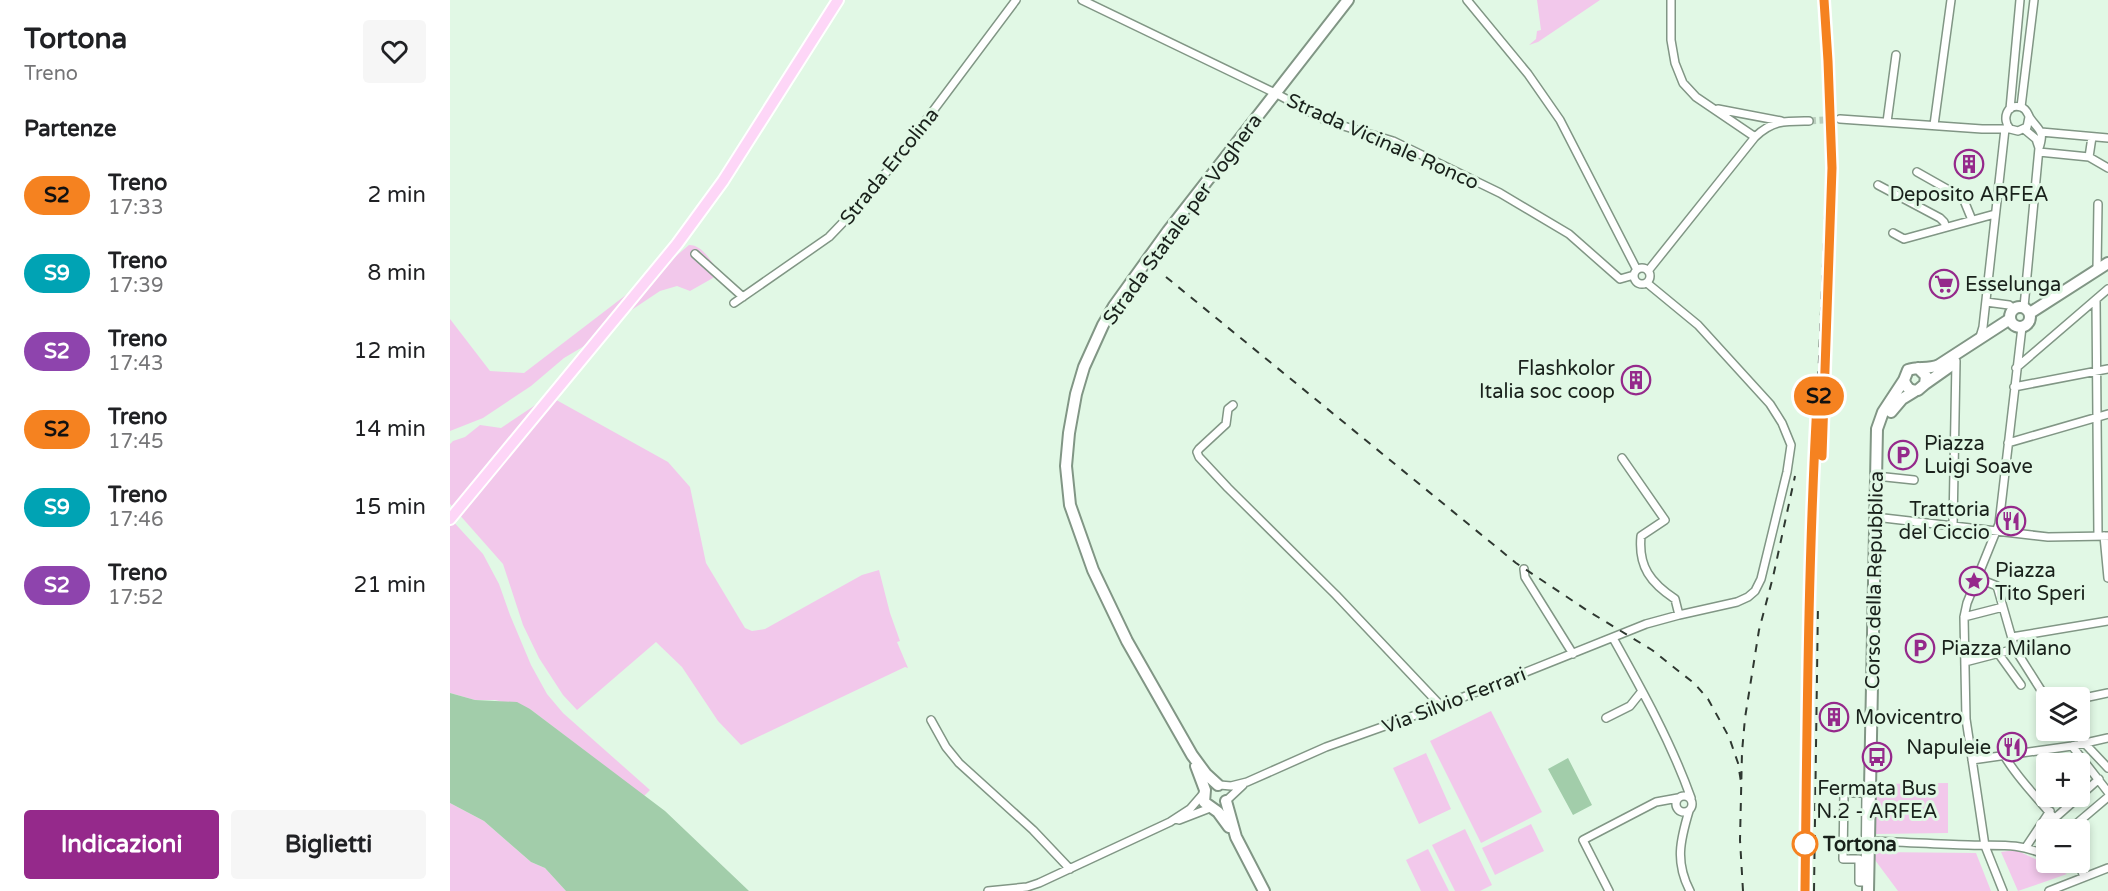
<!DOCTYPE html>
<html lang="it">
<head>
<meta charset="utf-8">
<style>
	:root { --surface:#fff; --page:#f6f6f6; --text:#202124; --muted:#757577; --accent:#95298b }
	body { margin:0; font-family:"Varela Round",sans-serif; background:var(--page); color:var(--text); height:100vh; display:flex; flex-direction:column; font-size:22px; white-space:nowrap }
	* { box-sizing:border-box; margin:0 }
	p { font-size:20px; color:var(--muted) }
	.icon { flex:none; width:33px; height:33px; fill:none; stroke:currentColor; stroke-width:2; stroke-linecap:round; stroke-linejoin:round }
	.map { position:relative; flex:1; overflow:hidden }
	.panel { display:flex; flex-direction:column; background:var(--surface); width:450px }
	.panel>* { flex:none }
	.badge { padding:0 12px; border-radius:20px; font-size:21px; line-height:39px }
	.controls { position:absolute; left:1586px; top:687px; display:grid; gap:12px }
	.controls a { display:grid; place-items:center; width:54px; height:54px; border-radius:6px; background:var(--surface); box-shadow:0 3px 9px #0003; font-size:30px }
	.map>.badge { position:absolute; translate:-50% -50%; box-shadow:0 0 0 3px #fff }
	h2 { padding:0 24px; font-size:22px; line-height:54px }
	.round { display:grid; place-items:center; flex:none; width:63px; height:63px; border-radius:6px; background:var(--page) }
	.summary { display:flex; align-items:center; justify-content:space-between; height:102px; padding:0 24px }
	h1 { font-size:28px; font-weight:700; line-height:45px }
	.primary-button { display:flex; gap:12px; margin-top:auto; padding:12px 24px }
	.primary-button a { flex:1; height:69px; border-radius:6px; background:var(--accent); color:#fff; font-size:24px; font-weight:700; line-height:69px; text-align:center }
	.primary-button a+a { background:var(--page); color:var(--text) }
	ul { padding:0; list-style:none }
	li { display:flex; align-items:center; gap:18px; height:78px; padding:0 24px }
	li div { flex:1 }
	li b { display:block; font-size:22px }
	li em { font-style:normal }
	li .badge { min-width:66px; font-weight:700; text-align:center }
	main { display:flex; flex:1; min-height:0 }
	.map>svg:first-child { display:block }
	.green { fill:#f2c8eb }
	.water { fill:#a2cdaa }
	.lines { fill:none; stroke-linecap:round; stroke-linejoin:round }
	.street-tunnel { stroke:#b9cdbd; stroke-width:7; stroke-dasharray:7 3.5; stroke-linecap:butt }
	.street-casing { stroke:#819685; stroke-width:10 }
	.secondary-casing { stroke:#819685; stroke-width:14 }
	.primary-casing { stroke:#fff; stroke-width:14 }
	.street { stroke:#fff; stroke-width:7 }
	.secondary { stroke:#fff; stroke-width:10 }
	.primary { stroke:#fdd6f7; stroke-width:10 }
	.rail { stroke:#2f3831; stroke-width:2; stroke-dasharray:8 8; stroke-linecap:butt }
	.line-casing { stroke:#fff; stroke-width:14 }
	.line { stroke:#f58220; stroke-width:9 }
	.stop-dot { fill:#fff; stroke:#f58220; stroke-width:3 }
	.labels { text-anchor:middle; stroke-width:6; stroke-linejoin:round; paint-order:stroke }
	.street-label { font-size:20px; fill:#19211b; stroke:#e1f8e5 }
	.poi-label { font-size:20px; fill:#19211b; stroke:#e1f8e5; text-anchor:start }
	.stop-label { font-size:20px; font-weight:bold; fill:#19211b; stroke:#e1f8e5; text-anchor:start }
</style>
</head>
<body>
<main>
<section class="panel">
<div class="summary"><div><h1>Tortona</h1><p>Treno</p></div><a class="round"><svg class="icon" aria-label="heart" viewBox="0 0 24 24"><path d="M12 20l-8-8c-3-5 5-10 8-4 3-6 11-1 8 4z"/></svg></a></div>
<h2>Partenze</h2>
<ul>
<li><span class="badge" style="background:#f58220;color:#111">S2</span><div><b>Treno</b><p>17:33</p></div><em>2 min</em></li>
<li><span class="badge" style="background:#00a3b4;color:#fff">S9</span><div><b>Treno</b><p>17:39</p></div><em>8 min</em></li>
<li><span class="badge" style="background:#8e44ad;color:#fff">S2</span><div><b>Treno</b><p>17:43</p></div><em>12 min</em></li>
<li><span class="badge" style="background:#f58220;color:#111">S2</span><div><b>Treno</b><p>17:45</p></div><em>14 min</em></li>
<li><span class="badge" style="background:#00a3b4;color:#fff">S9</span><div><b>Treno</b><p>17:46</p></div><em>15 min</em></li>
<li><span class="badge" style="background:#8e44ad;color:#fff">S2</span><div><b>Treno</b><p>17:52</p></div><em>21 min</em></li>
</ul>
<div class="primary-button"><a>Indicazioni</a><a>Biglietti</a></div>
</section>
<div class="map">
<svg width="1658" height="891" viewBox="0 0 1658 891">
	<rect width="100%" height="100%" fill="#e1f8e5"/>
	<path class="green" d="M1087,0h63l-62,42 -9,3 7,-6 1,-8 4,-1z
		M239,245c14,0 21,16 30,26l-6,7 -23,13 -13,-5 -17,5 -42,28 -27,23 -27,16 -33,28 -48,32 -33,13v-112l40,52 34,2 145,-111z
		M101,397l117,65 22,25 16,76 39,65 7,3 13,-2 97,-54 17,-5 11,43 10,28 -3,1 11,26 -3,-1 -164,78 -23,-24 -36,-54 -26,-25 -79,68 -14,-15 -24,-37 -16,-33 -20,-61 -53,-60v-60l3,-3 12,-4 15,-12 21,3 45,-30z
		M0,518l33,36 16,30 11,31 21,50 16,29 16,19 87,77 -6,6 -114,-87 -35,-9h-20l-25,-7z
		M1041,711l51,101 -61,31 -51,-102z
		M976,753l25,56 -32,15 -26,-56z
		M1498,783v50l-73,1v-50z
		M0,803l34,18 47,41 14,6 21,23h-116z
		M1081,824l13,27 -49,24 -13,-27z
		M1015,829l27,56 -12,6h-25l-23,-46z
		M978,849l21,42h-28l-15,-31z
		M1566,850l51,24 -49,17 -17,-39z
		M1424,852l102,1 15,38h-93l-23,-31z"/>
	<path class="water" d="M0,693l25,7 42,2 13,7 135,102 84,80h-183l-21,-23 -14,-6 -47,-41 -34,-18z
		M1118,758l24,47 -19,10 -25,-46z"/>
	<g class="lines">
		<path class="street-tunnel" d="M1359,121l31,-2"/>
		<g class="street-casing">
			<path id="street" d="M632,0l193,93 52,28 66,20 107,52 69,41 51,45 14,-4
				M1017,0l61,74 32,46 77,150
				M1221,0v40l4,23 8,20 13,14 59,40
				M1571,107l13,-107
				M1268,109l63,12
				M1560,109l10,-109
				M1579,117l-2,10 -9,4 -8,-2c-8,-9 -4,-26 11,-22 6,2 6,6 9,11 9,13 15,12 9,30
				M1390,119l142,10h23l3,-2
				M1437,122l9,-67
				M1484,125l17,-125
				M1591,132l67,6
				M1642,137l-3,20 19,11
				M1589,152l50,5
				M1467,172l46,26 9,22
				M1428,185l62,33 4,4 2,5
				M1443,233l11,6 91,-25
				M245,254l48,43
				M1184 276a8 8 0 1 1 16 0a8 8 0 1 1-16 0Z
				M1647,270l1,-66
				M1198,271l107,-134c18,-17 30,-16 54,-16
				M1646,300l2,236
				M1536,302l23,3 5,4
				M284,303l95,-66 25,-26 40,-48 122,-163
				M1574,307l15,-159 -3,-9 -12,-10
				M1530,337l3,-10 22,-198
				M1566,368l92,-79
				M1564,387l94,-18
				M783,405l-5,4 -2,15 -27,25 -2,3 2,5 29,31 108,107 105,111
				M1558,443l100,-29
				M1172,458l43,62 -24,16c-3,31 10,47 34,63l4,16
				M1426,476l38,4
				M1425,517l173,20 60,-1
				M1503,526l3,-165
				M1654,536l4,42
				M1074,569l1,8 48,77
				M1527,578l20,8 18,63 31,49
				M1514,617l39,-10
				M1562,637l96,-16
				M1163,638c29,52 58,104 78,160
				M1548,653l23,32
				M1515,662l50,-13
				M1629,699l29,-6
				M1156,718l24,-12 12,-15
				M481,720l15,27 13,16 74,67 37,39
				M1622,730l36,38
				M1622,746l36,46
				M1554,755c15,27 41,49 59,75
				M1522,760l100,-14 36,-8
				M770,785l11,1 16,-4 79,-35 115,-41 205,-82 33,-9 58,-13 11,-5 7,-6 6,-12 26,-107 4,-27 -9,-22 -12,-19 -72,-79 -51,-42
				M1394,793h22l-1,89h-6v-23h-16z
				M1226 804a8 8 0 1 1 16 0a8 8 0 1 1-16 0Z
				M777,800l16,-15
				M1239,811c-9,30 -14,51 1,80
				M1605,818l44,-39
				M729,820l31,-12
				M1619,830l39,-33
				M1419,841c33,1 66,3 99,4 32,1 47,-3 78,10
				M1576,847l24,-36
				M1615,862l16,7 3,8
				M538,891l39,-4 12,-4 131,-61 20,-13 13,-15
				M1159,891l-26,-51 73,-38 22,-4
				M1553,891l-18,-45 -19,-127 -2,-102 3,-14 32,-79 23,-197
				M1599,891l59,-23"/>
		</g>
		<g class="secondary-casing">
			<path id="secondary" d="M1560 317a10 10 0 1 1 20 0a10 10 0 1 1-20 0Z
				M1580,313l78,-50
				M1468,368l8,8 -1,8 -7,6c-7,2 -12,-2 -14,-10l4,-10c10,-4 20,0 31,-5l71,-46
				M1475,384l27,-19
				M1441,412l11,-13 13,-8
				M746,766l9,24 -1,12 14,10 11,15
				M768,785l-12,-11 -14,-19 -65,-114 -34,-71 -23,-65 -4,-39 3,-33 7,-39 8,-27 19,-42 11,-19 54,-75 180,-231
				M776,801l10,36 28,54
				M1418,891l9,-462 6,-17 21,-32"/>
		</g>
		<g class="primary-casing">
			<path id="primary" d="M0,519l227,-275 46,-63 115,-181"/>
		</g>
		<use href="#street" class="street"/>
		<use href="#secondary" class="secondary"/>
		<use href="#primary" class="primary"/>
		<path class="rail" d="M716,277l350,286 72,48 64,39 43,34 13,15 21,38 9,26 3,19
			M1293,891l-3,-51 2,-88 3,-34 14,-88 14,-53 22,-101
			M1355,891l2,-244 20,-480 -1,-77 -7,-90
			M1364,891l4,-288"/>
	</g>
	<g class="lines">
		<g class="line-casing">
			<path id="line" d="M1355,891c2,-168 3,-337 13,-505l4,70 10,-288 -4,-107 -4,-61"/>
		</g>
		<use href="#line" class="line"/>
	</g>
	<defs>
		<g id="building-ring" transform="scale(1.5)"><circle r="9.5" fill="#e1f8e5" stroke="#95298b" stroke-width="1.5"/><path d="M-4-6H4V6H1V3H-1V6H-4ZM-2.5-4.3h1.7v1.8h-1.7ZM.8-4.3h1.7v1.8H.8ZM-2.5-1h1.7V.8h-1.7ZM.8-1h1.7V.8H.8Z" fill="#95298b"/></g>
		<g id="supermarket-ring" transform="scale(1.5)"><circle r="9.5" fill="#e1f8e5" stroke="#95298b" stroke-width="1.5"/><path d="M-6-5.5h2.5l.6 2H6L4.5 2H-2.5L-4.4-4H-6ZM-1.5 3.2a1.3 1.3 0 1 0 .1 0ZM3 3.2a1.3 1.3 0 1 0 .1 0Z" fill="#95298b"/></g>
		<g id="parking-ring" transform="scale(1.5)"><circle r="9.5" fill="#e1f8e5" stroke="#95298b" stroke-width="1.5"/><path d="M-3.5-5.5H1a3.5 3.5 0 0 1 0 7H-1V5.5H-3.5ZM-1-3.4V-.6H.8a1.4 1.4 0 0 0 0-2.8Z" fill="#95298b"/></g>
		<g id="restaurant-ring" transform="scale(1.5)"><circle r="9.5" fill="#e1f8e5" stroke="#95298b" stroke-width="1.5"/><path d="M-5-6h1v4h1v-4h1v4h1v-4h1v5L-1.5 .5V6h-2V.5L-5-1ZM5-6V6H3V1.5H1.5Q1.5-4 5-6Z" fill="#95298b"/></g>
		<g id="sight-ring" transform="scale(1.5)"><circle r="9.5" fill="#e1f8e5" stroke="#95298b" stroke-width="1.5"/><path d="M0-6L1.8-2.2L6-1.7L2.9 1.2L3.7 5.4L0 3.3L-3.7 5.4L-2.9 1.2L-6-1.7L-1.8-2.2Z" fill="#95298b"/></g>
		<g id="bus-ring" transform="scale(1.5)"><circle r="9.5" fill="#e1f8e5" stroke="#95298b" stroke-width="1.5"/><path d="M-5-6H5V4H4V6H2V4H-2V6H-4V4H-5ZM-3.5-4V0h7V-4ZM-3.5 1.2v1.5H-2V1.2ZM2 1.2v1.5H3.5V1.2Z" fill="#95298b"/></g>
	</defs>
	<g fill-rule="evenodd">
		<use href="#building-ring" x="1519" y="164"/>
		<use href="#supermarket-ring" x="1494" y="284"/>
		<use href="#building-ring" x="1186" y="380"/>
		<use href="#parking-ring" x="1453" y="455"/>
		<use href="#restaurant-ring" x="1561" y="521"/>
		<use href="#sight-ring" x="1524" y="581"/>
		<use href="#parking-ring" x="1470" y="648"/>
		<use href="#building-ring" x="1384" y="717"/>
		<use href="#restaurant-ring" x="1562" y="747"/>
		<use href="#bus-ring" x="1427" y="757"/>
	</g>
	<circle class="stop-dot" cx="1355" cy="844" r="12"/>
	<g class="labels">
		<g class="street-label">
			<text transform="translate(933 141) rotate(24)" y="7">Strada Vicinale Ronco</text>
			<text transform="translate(439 166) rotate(-51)" y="7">Strada Ercolina</text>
			<text transform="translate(732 219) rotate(-54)" y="7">Strada Statale per Voghera</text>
			<text transform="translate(1424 580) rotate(-89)" y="7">Corso della Repubblica</text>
			<text transform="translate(1004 700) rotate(-21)" y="7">Via Silvio Ferrari</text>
		</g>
		<g class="poi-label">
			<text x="1519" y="201" text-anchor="middle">Deposito ARFEA</text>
			<text x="1515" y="291">Esselunga</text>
			<text x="1165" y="375" text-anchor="end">Flashkolor<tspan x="1165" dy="23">Italia soc coop</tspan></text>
			<text x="1474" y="450">Piazza<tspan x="1474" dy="23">Luigi Soave</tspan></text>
			<text x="1540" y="516" text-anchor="end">Trattoria<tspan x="1540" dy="23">del Ciccio</tspan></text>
			<text x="1545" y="577">Piazza<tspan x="1545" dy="23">Tito Speri</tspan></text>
			<text x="1491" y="655">Piazza Milano</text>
			<text x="1405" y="724">Movicentro</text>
			<text x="1541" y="754" text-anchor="end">Napuleie</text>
			<text x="1427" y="795" text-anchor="middle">Fermata Bus<tspan x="1427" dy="23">N.2 - ARFEA</tspan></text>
		</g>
		<g class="stop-label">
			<text x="1373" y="851">Tortona</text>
		</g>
	</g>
</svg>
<div class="controls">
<a><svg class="icon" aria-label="layers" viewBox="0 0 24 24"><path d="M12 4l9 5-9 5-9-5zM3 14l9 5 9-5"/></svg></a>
<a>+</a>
<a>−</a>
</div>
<b class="badge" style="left:1369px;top:396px;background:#f58220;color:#111">S2</b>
</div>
</main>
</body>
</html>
